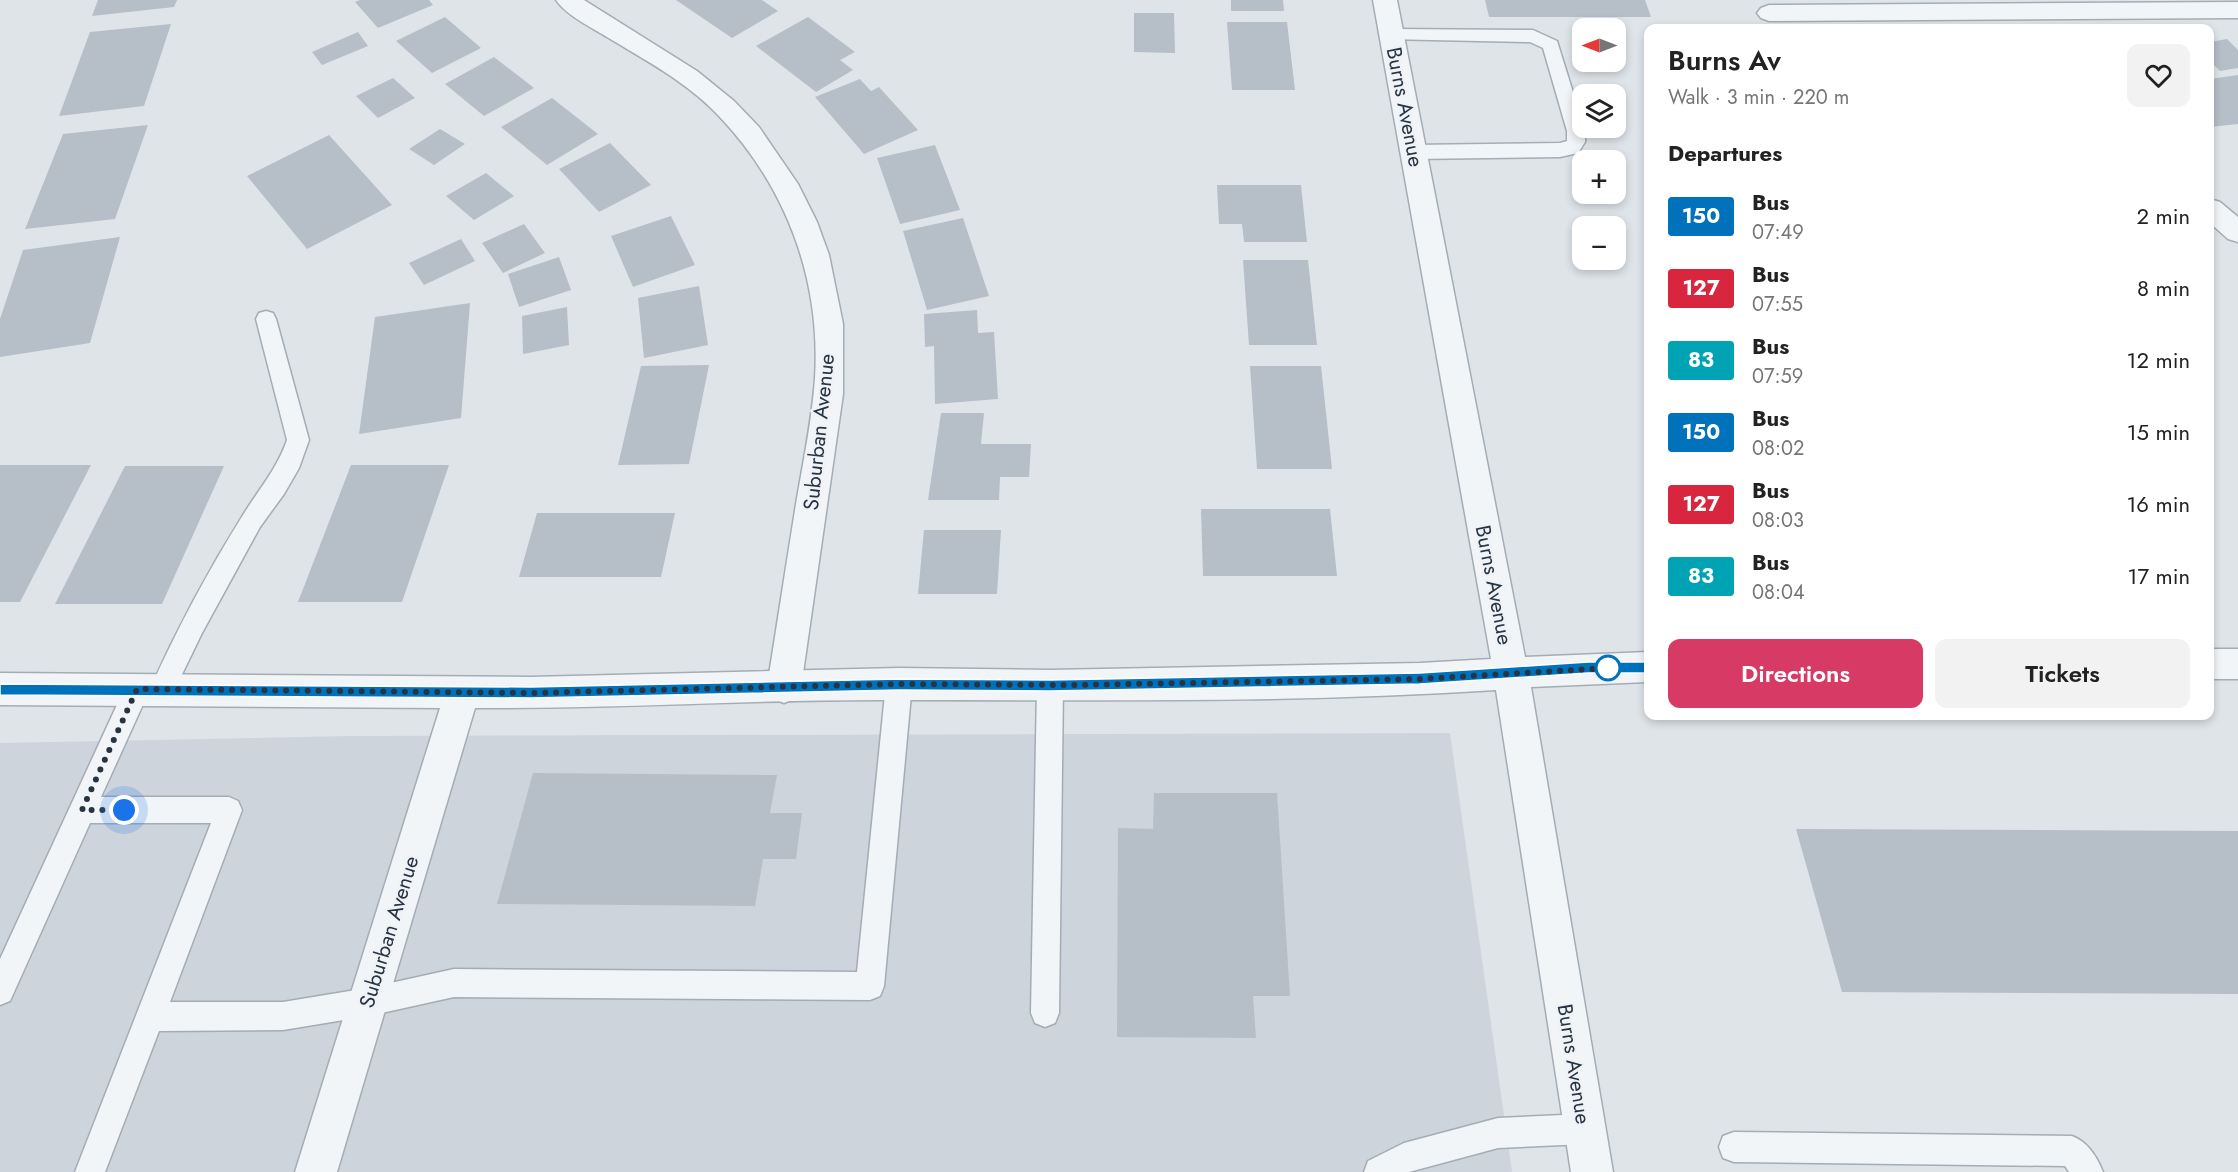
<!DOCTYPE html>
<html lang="en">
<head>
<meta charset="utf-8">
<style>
	:root { --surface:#fff; --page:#f2f2f2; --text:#222; --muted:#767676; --accent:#d83a66 }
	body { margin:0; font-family:Jost,sans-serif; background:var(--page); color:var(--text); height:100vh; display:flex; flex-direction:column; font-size:22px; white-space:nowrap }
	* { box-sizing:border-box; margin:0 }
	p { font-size:20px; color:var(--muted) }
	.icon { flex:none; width:33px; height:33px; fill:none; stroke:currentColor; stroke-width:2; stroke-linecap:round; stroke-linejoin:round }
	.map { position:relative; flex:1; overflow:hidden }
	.details { position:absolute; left:1644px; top:24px; width:570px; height:696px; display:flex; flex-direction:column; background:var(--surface); border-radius:12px; box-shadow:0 3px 9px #0003 }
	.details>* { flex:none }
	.badge { padding:0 12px; border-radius:4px; font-size:21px; line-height:39px }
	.needle { width:39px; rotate:270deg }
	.fabs { position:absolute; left:1572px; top:18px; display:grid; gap:12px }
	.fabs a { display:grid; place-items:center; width:54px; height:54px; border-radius:12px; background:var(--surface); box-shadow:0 3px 9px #0003; font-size:30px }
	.you { position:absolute; width:30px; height:30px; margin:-15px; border:4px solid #fff; border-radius:50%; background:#1a73e8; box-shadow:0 0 0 9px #1a73e833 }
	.map>.badge { position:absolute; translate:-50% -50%; box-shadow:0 0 0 3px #fff }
	h2 { padding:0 24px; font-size:22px; line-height:54px }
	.round { display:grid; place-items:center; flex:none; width:63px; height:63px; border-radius:12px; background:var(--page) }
	.overview { display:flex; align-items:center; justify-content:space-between; height:102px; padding:0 24px }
	h1 { font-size:28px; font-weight:600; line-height:45px }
	.cta { display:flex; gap:12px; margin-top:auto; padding:12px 24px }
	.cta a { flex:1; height:69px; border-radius:12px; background:var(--accent); color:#fff; font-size:24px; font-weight:600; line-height:69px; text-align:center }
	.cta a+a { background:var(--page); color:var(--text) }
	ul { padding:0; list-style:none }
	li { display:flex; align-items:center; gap:18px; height:72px; padding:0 24px }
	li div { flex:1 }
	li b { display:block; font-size:22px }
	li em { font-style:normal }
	li .badge { min-width:66px; font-weight:700; text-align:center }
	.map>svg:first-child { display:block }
	.built { fill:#cdd4dc }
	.building { fill:#b6bec7 }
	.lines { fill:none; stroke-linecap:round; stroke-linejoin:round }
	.service-casing { stroke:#a4acb4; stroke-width:3 }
	.minor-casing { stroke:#a4acb4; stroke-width:3 }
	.tertiary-casing { stroke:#a4acb4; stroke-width:3 }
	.service { fill:#f2f5f7; fill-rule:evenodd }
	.minor { fill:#f2f5f7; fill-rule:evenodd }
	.tertiary { fill:#f2f5f7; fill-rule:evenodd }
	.line { fill:#0072bc; stroke:#fff; stroke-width:1.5 }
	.walk { stroke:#273442; stroke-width:6; stroke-dasharray:0 10.8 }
	.stop-dot { fill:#fff; stroke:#0072bc; stroke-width:3 }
	.labels { text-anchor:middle; stroke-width:5; stroke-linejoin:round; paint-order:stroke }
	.street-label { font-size:21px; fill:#273442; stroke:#eff3f7 }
</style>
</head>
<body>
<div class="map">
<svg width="2238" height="1172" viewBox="0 0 2238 1172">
	<rect width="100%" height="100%" fill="#dfe4e9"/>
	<path class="built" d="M1450,733l62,439h-1512v-429l351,-7z"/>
	<path class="building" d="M98,0h79l-3,7 -82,9z
		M360,0h69l4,5 -55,23 -23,-26z
		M676,0h86l16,11 -46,27z
		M1231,0h52l1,11h-53z
		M1485,0h160l6,17h-162z
		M1134,13h40l1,40 -41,-1z
		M445,17l36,31 -49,25 -36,-32z
		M808,17l47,35 -15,8 13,10 -37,22 -60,-46z
		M1227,22h60l8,68h-63z
		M171,24l-27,82 -85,10 31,-84z
		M358,32l10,14 -46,19 -10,-13z
		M2227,39l11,11v18l-18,3 -10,-10v-19z
		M494,57l40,31 -50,28 -39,-32z
		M2238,75v49l-28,3v-48z
		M393,78l22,20 -37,20 -22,-22z
		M860,79l11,12 8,-4 39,43 -54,24 -49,-57z
		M552,98l46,36 -51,31 -46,-38z
		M148,125l-33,94 -90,10 38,-95z
		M440,129l25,15 -31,21 -25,-16z
		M329,135l63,70 -85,44 -60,-73z
		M610,143l41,42 -52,27 -40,-43z
		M935,145l25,65 -60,14 -23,-66z
		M486,173l28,23 -40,24 -28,-24z
		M1217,185h84l6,57h-63l-2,-18h-23z
		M671,216l24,49 -62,22 -22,-51z
		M963,218l26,78 -62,14 -24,-79z
		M524,224l21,29 -42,20 -21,-30z
		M120,237l-30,106 -90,14v-38l23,-69z
		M461,239l14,22 -51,24 -15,-22z
		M559,257l12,33 -52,17 -11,-33z
		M1243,260h65l9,85h-68z
		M699,286l9,59 -64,13 -6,-60z
		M470,303l-9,115 -102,16 16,-117z
		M567,307l2,38 -46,9 -1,-38z
		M977,310l1,23 16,-1 4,67 -63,5 -1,-58 -9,1 -1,-33z
		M709,365l-20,99 -71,1 23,-99z
		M1250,366h71l11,103h-75z
		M941,413h43l-3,31h50l-2,33h-29l-1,23h-71z
		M0,465h91l-71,137h-20z
		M351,465h98l-47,137h-104z
		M125,466h99l-62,138h-107z
		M1201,509h129l7,67h-134z
		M537,513h138l-14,64h-142z
		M924,530h77l-4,64h-79z
		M533,773l244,2 -7,38h32l-6,46h-33l-8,47 -258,-2z
		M1154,793h123l13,203h-37l3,42 -139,-1 1,-209 35,1z
		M1796,829l442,2v163l-396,-2z"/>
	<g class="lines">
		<g class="service-casing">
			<path id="service" d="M1391,29l142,1 24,11 28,90v11l-7,11 -18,4 -147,2 -7,-2 -3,-5 3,-5 7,-2 147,-2 7,-2v-10l-24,-83 -13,-6 -145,-3 -3,-4 3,-4z
				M266,311l7,2 3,6 33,121 -10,28 -15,26 -24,33 -58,106 -31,64 -9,3 -9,-3 -3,-8 -49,108h128l9,4 4,9 -72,192h113l85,-14 86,-19 403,3 29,-288 4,-8 9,-3 9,3 4,8 -28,302 -4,10 -10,4 -416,-3 -86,19 -85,14 -124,1 -54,141h-30l136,-349h-121l-80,178 -10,4v-46l128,-278 9,-3 9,3 4,8c27,-60 58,-118 93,-174 16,-26 34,-46 44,-75l-31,-121 3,-6z
				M1050,675l9,3 4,8 -4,327 -4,10 -10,4 -10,-4 -4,-10 6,-327 4,-8z
				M1585,1114l11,4 4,11 -4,11 -11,4 -87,4 -89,24h-45l4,-11 36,-18 94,-25z
				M1734,1132l338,4c16,6 25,21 31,36h-34l-4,-6 -331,-4 -11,-4 -4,-11 4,-11z"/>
		</g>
		<g class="minor-casing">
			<path id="minor" d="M556,0h28l113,71 37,30 25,26 39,57 19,38 12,33 14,69v70l-42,293 -5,11 -12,5 -12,-5 -5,-11c10,-61 19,-122 29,-183 7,-42 16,-83 19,-126 6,-99 -29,-192 -97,-263 -31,-33 -73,-55 -111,-78 -16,-10 -40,-21 -51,-37z
				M2238,2v16l-469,3 -8,-3 -4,-5 4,-5 8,-3z
				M2210,199l10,3 18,15v25l-10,-3 -18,-16z"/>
		</g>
		<g class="tertiary-casing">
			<path id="tertiary" d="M1373,0h24l128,657 123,-5v30l-117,5 82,485h-42l-75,-482c-198,13 -397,10 -595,10 -142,-1 -284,9 -426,8l-138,464h-42l145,-464 -440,-3v-32l531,4 368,-9 151,2 370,-7 71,-4z
				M2210,649h28v30h-28z"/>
		</g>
		<use href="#service" class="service"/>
		<use href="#minor" class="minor"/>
		<use href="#tertiary" class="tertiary"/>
	</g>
	<path class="line" d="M1588,662h60l7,5 -7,6h-60l-168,11 -370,7 -151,-1 -368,8 -531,-3v-11l531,3 368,-8 151,1 370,-7z"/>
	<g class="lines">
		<path class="walk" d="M124,810h-42l55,-121 394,4 368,-9 174,1 347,-6 188,-11"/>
	</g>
	<circle class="stop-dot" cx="1608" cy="668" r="12"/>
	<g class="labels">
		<g class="street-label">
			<text transform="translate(1405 107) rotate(79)" y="7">Burns Avenue</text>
			<text transform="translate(819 432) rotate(-84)" y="7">Suburban Avenue</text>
			<text transform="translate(1494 585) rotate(79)" y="7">Burns Avenue</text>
			<text transform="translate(389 932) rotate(-73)" y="7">Suburban Avenue</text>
			<text transform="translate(1574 1064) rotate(81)" y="7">Burns Avenue</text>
		</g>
	</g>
</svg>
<div class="fabs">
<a><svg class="needle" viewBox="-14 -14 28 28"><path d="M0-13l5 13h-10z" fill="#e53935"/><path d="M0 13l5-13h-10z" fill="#767676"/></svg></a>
<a><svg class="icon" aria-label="layers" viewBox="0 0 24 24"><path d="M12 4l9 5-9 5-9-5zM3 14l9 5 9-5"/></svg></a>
<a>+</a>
<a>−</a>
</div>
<div class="you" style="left:124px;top:810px"></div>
<section class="details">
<div class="overview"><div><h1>Burns Av</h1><p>Walk · 3 min · 220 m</p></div><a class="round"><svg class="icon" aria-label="heart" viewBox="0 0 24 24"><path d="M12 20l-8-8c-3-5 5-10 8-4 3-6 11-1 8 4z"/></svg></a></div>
<h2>Departures</h2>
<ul>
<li><span class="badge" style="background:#0072bc;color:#fff">150</span><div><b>Bus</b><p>07:49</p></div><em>2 min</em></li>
<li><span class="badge" style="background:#d7263d;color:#fff">127</span><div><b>Bus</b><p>07:55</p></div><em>8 min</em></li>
<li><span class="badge" style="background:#00a3b4;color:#fff">83</span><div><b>Bus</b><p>07:59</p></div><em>12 min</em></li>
<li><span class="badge" style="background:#0072bc;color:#fff">150</span><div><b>Bus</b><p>08:02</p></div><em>15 min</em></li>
<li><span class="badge" style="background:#d7263d;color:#fff">127</span><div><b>Bus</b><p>08:03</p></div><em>16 min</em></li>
<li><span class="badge" style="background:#00a3b4;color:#fff">83</span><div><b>Bus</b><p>08:04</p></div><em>17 min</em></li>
</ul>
<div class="cta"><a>Directions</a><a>Tickets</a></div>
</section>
</div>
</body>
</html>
